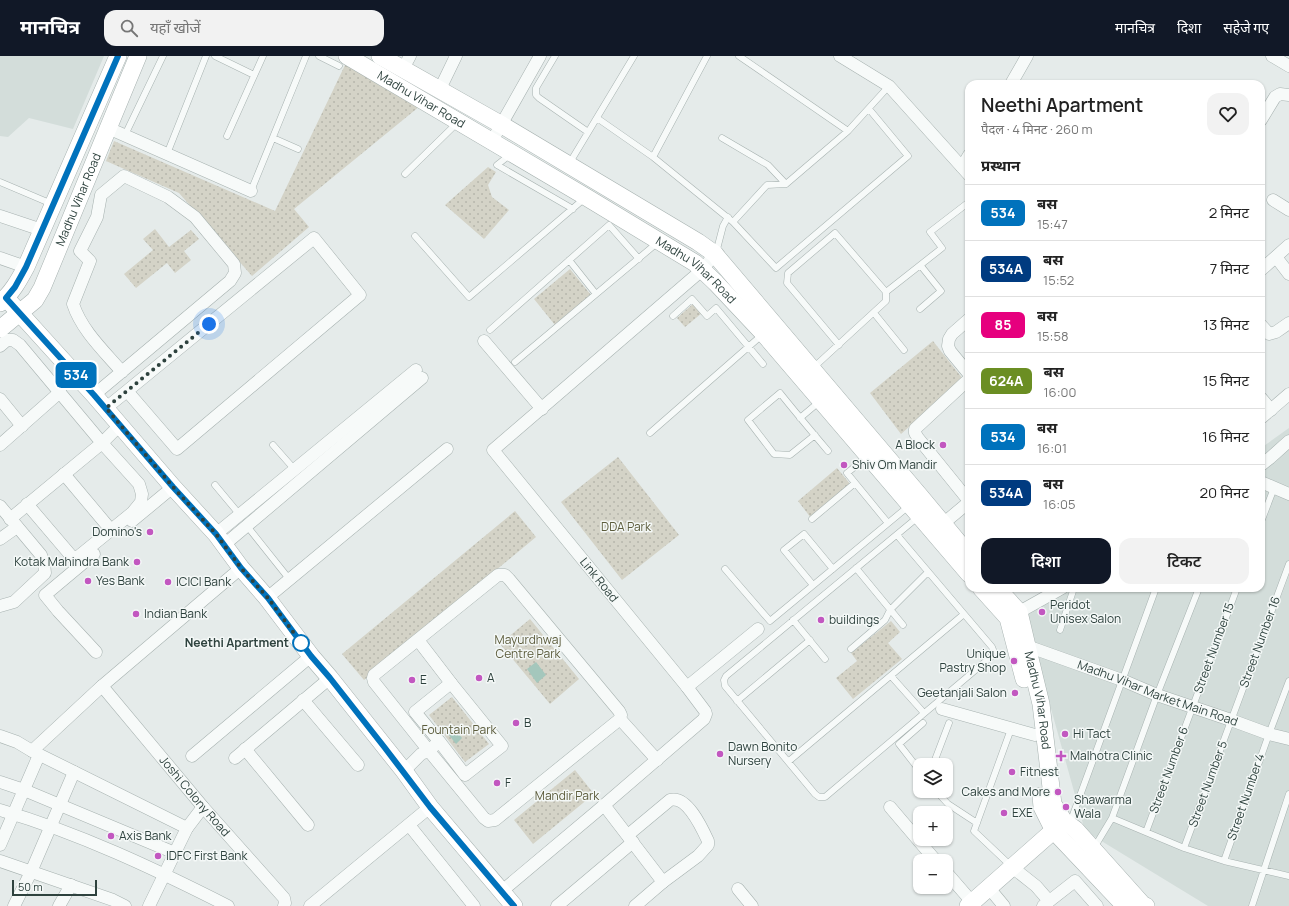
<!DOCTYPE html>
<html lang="hi">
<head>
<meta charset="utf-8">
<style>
	:root { --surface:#fff; --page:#f2f2f2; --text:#222; --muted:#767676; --line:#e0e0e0; --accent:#111827 }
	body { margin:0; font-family:Manrope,"Noto Sans Devanagari",sans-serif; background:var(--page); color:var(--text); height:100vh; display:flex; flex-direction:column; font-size:15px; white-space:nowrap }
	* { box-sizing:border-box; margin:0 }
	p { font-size:13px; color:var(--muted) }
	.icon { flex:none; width:22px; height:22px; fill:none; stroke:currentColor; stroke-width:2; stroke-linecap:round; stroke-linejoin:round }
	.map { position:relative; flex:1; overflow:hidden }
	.details { position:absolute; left:965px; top:24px; width:300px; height:512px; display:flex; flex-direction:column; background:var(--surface); border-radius:12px; box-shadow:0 1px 3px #0004 }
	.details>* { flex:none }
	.badge { padding:0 8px; border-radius:6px; font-size:14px; line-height:26px }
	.fabs { position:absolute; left:913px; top:702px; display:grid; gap:8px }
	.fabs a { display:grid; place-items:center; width:40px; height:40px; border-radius:8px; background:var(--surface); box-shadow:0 1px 3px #0004; font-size:20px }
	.scale { position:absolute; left:12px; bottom:10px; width:85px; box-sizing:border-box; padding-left:4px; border:2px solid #2e423e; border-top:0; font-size:11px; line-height:14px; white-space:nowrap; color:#2e423e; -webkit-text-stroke:3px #f4f8f7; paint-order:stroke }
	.you { position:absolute; width:20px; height:20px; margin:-10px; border:3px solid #fff; border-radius:50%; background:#1a73e8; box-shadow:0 0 0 6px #1a73e833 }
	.map>.badge { position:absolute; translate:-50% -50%; box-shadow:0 0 0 2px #fff }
	h2 { padding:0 16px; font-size:15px; line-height:36px }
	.round { display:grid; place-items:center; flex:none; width:42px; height:42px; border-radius:12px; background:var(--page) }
	.headline { display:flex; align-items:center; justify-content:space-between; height:68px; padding:0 16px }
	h1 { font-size:19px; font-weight:600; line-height:30px }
	.cta { display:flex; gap:8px; margin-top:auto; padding:8px 16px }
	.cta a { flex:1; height:46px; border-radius:12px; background:var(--accent); color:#fff; font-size:16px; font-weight:600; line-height:46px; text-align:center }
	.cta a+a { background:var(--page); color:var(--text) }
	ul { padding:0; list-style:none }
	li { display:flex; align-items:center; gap:12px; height:56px; padding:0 16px; border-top:1px solid var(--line) }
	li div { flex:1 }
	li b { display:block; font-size:15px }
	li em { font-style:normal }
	li .badge { min-width:44px; font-weight:700; text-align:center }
	header { display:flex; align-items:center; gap:24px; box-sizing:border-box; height:56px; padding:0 20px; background:var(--accent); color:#fff }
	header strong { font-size:19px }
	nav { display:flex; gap:22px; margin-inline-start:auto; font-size:14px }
	.search { width:280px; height:36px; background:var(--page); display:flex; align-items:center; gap:10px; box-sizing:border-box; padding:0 14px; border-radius:12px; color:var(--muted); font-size:15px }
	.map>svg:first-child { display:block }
	.built { fill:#d3ddda }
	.grass { fill:url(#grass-dots) }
	.water { fill:#a4c7bc }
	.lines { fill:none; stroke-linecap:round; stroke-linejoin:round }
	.lane-casing { stroke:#a7b2b0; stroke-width:7 }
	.street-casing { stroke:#a7b2b0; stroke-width:13 }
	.secondary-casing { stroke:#a7b2b0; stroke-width:18 }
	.lane { stroke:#f7faf9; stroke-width:6 }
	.street { stroke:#f7faf9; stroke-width:12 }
	.secondary { stroke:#fff; stroke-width:17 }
	.line-casing { stroke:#fff; stroke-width:9 }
	.line { stroke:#0072bc; stroke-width:6 }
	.walk { stroke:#2e423e; stroke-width:4; stroke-dasharray:0 7.2 }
	.poi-dot { fill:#c257c0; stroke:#f4f8f7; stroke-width:1.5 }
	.stop-dot { fill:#fff; stroke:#0072bc; stroke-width:2 }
	.labels { text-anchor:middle; stroke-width:3; stroke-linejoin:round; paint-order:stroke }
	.street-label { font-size:12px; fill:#2e423e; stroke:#f4f8f7 }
	.poi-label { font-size:12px; fill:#2e423e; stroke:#f4f8f7; text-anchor:start }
	.park-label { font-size:12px; fill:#5c5c3c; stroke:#f4f8f7 }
	.stop-label { font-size:12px; font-weight:bold; fill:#2e423e; stroke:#f4f8f7; text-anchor:end }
</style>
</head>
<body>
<header>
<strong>मानचित्र</strong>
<div class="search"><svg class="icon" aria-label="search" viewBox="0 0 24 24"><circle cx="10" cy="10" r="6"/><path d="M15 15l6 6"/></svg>यहाँ खोजें</div>
<nav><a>मानचित्र</a><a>दिशा</a><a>सहेजे गए</a></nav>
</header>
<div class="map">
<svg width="1289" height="850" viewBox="0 0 1289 850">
	<defs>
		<pattern id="grass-dots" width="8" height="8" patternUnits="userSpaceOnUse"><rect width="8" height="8" fill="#d4d3c7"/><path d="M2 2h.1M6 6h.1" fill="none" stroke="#b6b6ac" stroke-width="1.8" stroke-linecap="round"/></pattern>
	</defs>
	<rect width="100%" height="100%" fill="#e5ebea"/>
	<path class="built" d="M0,0h104l-31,73 -44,-11 -21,19 -8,-1z
		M1289,372v478h-81l-123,-75 -60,-216 38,-27h198v-140z"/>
	<path class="grass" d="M346,7l74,43 -126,103 15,18 -57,49 -73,-83 -73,-32 8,-20 161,70z
		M488,111l8,5 -8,13 4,12 17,13 -25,29 -39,-34z
		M155,173l14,18 22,-17 8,9 -15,12 7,9 -16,13 -8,-10 -31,25 -12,-14 29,-24 -10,-11z
		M570,213l21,26 -36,30 -21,-26z
		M694,247l8,10 -17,14 -8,-9z
		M933,285l30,38 -62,55 -31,-41z
		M618,401l61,78 -57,45 -61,-78z
		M837,412l14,17 -40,33 -13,-17z
		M515,455l21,26 -172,143 -22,-26z
		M530,563l49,60 -29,25 -50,-60z
		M891,565l9,11 -12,11 14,16 -49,40 -17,-21 21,-17 -6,-8z
		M452,641l37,47 -24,18 -36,-47z
		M575,714l19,24 -61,50 -19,-24z"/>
	<path class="water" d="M536,606l10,13 -9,8 -10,-14z
		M451,669l11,13 -6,6 -11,-14z"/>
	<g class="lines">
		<g class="lane-casing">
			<path id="lane" d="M215,0l39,19
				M319,0l20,10
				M555,0l-19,32v7l3,3 49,34
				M739,0l109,75
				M597,62l56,39 80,65 34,-37 19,-1 62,-53 41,-45
				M125,79l38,-79
				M227,80l36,-80
				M273,82l25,11
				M722,82l46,27 18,19
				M167,98l39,-98
				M511,98l-14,11 76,44
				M653,101l54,-101
				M569,108l65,-108
				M405,118l48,-47 5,-5
				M0,126l52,22
				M251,135l55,-135
				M733,166l43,46 132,-112 -39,-47
				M415,180l54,61 116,-99
				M716,197l7,-27 5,-9
				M569,204l27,34
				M920,253l21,-18 -20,-25
				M874,257l30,37
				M673,260l19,-17 15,17 9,-8 47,56
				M490,274l119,-105 30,34
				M839,289l-52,-62 1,-10 47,-40 51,59
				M515,306l142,-119
				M813,312l73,-67v-9l56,-44 -12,-16 39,-30
				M800,362l19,-16
				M650,377l112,-98
				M815,379l-25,20 -16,-1 -26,-34 32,-27c16,20 32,39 48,58
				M273,389l22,25
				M867,401l-20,16 41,50
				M215,429l25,30
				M812,463l43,-36
				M1261,466l13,-34
				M247,470l43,54
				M897,479l95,112 2,5 -2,4 -167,141h-6l-4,-3 -90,-108 -1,-6 2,-4 192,-159
				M856,512l47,57
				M725,513l45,52 140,-116
				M813,529l-29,-35 20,-16 29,35
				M793,564l32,39
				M1060,574l14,-42
				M851,593l34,-29 5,-10 38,-38
				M891,620l33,37
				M737,645l73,-61
				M1011,673l-37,102 37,35
				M789,705l175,-147
				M933,709l16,-42
				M920,715l-21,-27 24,-21
				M936,735l12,13 29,19
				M1112,762l72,30 40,13 65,15
				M1070,767l86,-235
				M1146,776l91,-244
				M1094,792l18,-30 45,-123 42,-107
				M1184,792l105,-284
				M1224,805l45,-127 20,-53
				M1252,850l37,-112"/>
		</g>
		<g class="street-casing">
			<g id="street">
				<path d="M840,0l49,30 80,89"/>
				<path d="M1272,0l17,10"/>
				<path d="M403,13l7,-13"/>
				<path d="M1011,28l16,-28"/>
				<path d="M440,33l16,-33"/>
				<path d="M1261,64l14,-23 5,-3 9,1"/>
				<path d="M108,72l143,63"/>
				<path d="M492,85l48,-85"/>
				<path d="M962,111l7,-12"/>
				<path d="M1273,144l16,10"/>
				<path d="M0,160l42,14"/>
				<path d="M1276,201l13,17"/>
				<path d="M0,202l26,9"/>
				<path d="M1261,214l28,-25"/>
				<path d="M969,263l-17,15 -3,5 -1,7 2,5 19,23"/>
				<path d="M1261,269l8,9 7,-2 13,-9"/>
				<path d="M484,285l58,68"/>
				<path d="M0,290l7,-6h6l7,5 82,98 -92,76"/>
				<path d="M969,323l-54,50v4l3,5 51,63"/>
				<path d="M94,339l136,-114 5,-8 -1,-9 -39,-47 -27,-20 -44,-21 -23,19 -4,22 -17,34 10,10 -17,43c9,27 31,47 49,68"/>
				<path d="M1261,342l10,12"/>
				<path d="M0,343l22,27"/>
				<path d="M106,352l21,-17 187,-153 46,57 -183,154 -50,-58"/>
				<path d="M1261,362l28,-24"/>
				<path d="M0,389l60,-53"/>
				<path d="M1261,409l9,-7 19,-17"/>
				<path d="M64,418l47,56"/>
				<path d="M1261,426l28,12"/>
				<path d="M27,448l46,54 6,-2 53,-43 9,-11 1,-8 -3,-10 -37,-41 18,-18"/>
				<path d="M0,450l41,49 3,8 1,10 -31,29 -14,4"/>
				<path d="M132,465l41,-34"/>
				<path d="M938,472l31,-26"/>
				<path d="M216,478l200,-164"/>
				<path d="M0,483l17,-12"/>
				<path d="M224,489l198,-167"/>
				<path d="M94,498l-49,41 13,16 38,41"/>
				<path d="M267,542l180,-149"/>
				<path d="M1012,560l50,-28"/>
				<path d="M418,584l33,43"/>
				<path id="s1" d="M1027,590l95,34 35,15 74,25 38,14 20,5"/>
				<path id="s2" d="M102,630l101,121 81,91 1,5 -1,3"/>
				<path d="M687,631l71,-58"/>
				<path d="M303,644l55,65"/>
				<path d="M942,653l93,26"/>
				<path d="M620,663l37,41"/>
				<path d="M0,680l17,6 15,9 155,77"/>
				<path d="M245,693l63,76"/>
				<path d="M32,695l70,-65 139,-118"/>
				<path d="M192,700l119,-100"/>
				<path d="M235,702l95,-80"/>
				<path d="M404,715l17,-17 8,-3 -55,-69 -1,-4 1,-3 124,-100h7l4,4 110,132 2,4 -1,4 -125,101 -7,1 -4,-3 -55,-67 10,-10 26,34 37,-29 -51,-63 -36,29 24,29"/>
				<path d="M0,726l24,8 151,63"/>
				<path d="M604,749l59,77 -28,24"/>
				<path d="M890,751l46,54"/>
				<path d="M0,754c79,23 155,59 228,96"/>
				<path d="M409,769l65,81"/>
				<path d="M628,779l42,-35c17,-5 32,28 38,41v4l-10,11 -35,26"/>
				<path d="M0,789l39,-90"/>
				<path d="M0,805l113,39 12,6"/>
				<path d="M1012,811l24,19 13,15"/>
				<path d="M946,816l26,30"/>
				<path d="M989,832l15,18"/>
				<path d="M738,833l14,17"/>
				<path d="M502,835l94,-79 108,-93 2,-5 -1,-3 -18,-24 -194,-237 209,-180 13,-16"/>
				<path d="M14,850l17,-34 43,-100"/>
				<path d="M59,850l12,-21"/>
				<path d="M149,850l38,-78 16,-21"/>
				<path d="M310,850l120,-99"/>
				<path d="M557,850l76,-64"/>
				<path d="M1043,850l32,-25 22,25"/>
			</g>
		</g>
		<g class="secondary-casing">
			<g id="secondary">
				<path id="s3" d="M347,0l239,141 109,66 21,20 47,50 206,241"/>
				<path d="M380,0l122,69 196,117 17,12 3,4 202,238 49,59"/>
				<path d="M6,242l88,97 79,92 43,47 25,34 26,30 44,58 19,22 74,93 26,36 84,99"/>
				<path d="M0,247c12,-10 19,-23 26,-36l92,-211"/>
				<path id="s4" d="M0,273l35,-29 7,-12 96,-232"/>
				<path d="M981,532l27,30 16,61"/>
				<path id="s5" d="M997,532l22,24 8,34 14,58 12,100 11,17 11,8 68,76 3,1"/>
				<path d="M1041,740l1,11 12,24 71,75"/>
				<path d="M968,850l93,-82"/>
			</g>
		</g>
		<use href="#lane" class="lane"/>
		<use href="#street" class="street"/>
		<use href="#secondary" class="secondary"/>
	</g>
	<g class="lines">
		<g class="line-casing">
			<path id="line" d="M118,0l-92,211 -11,20 -9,11 88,97 79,92 43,47 25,34 27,30 43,58 19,22 55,70 45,59 84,99"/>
		</g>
		<use href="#line" class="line"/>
		<path class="walk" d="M209,268l-103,84 67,79 43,47 25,34 27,30 34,46 -1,-1"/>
	</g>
	<g class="poi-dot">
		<circle cx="943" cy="389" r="4"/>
		<circle cx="844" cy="409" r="4"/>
		<circle cx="150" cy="476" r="4"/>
		<circle cx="137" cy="506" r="4"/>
		<circle cx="88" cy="525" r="4"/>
		<circle cx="168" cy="526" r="4"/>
		<circle cx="1042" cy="556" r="4"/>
		<circle cx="136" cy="558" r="4"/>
		<circle cx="821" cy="564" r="4"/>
		<circle cx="1014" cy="605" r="4"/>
		<circle cx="479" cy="622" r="4"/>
		<circle cx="412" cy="624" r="4"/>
		<circle cx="1015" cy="637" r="4"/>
		<circle cx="516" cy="667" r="4"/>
		<circle cx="1065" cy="678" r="4"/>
		<circle cx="720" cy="698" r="4"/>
		<path d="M1059 694h4v4h4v4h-4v4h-4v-4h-4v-4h4z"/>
		<circle cx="1012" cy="716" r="4"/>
		<circle cx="497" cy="727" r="4"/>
		<circle cx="1058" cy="736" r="4"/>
		<circle cx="1066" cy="751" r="4"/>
		<circle cx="1004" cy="757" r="4"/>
		<circle cx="111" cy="780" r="4"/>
		<circle cx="158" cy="800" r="4"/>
	</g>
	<circle class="stop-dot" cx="301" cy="587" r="8"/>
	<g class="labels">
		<g class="street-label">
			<text dy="4" stroke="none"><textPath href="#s3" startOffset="86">Madhu Vihar Road</textPath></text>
			<text dy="4" stroke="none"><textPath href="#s4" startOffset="155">Madhu Vihar Road</textPath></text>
			<text dy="4" stroke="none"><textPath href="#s3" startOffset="410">Madhu Vihar Road</textPath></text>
			<text transform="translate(599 524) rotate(51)" y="4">Link Road</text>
			<text transform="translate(1260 586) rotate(-70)" y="4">Street Number 16</text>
			<text transform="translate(1214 592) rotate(-70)" y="4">Street Number 15</text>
			<text dy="4" stroke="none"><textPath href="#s1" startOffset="139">Madhu Vihar Market Main Road</textPath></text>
			<text dy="4" stroke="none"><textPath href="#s5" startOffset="123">Madhu Vihar Road</textPath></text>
			<text transform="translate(1169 714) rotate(-70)" y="4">Street Number 6</text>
			<text transform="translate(1208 728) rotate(-70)" y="4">Street Number 5</text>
			<text dy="4" stroke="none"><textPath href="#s2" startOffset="144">Joshi Colony Road</textPath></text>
			<text transform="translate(1246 741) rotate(-71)" y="4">Street Number 4</text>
		</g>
		<g class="poi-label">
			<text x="935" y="393" text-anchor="end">A Block</text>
			<text x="852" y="413">Shiv Om Mandir</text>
			<text x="142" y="480" text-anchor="end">Domino's</text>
			<text x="129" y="510" text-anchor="end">Kotak Mahindra Bank</text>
			<text x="96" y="529">Yes Bank</text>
			<text x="176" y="530">ICICI Bank</text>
			<text x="1050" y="553">Peridot<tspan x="1050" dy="14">Unisex Salon</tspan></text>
			<text x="144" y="562">Indian Bank</text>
			<text x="829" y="568">buildings</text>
			<text x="1006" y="602" text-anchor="end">Unique<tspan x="1006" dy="14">Pastry Shop</tspan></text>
			<text x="487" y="626">A</text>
			<text x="420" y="628">E</text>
			<text x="1007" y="641" text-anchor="end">Geetanjali Salon</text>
			<text x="524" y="671">B</text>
			<text x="1073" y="682">Hi Tact</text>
			<text x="728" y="695">Dawn Bonito<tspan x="728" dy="14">Nursery</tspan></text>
			<text x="1070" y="704">Malhotra Clinic</text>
			<text x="1020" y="720">Fitnest</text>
			<text x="505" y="731">F</text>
			<text x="1050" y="740" text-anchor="end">Cakes and More</text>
			<text x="1074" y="748">Shawarma<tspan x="1074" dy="14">Wala</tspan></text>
			<text x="1012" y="761">EXE</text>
			<text x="119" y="784">Axis Bank</text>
			<text x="166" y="804">IDFC First Bank</text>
		</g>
		<g class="park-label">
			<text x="626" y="475">DDA Park</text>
			<text x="528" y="588">Mayurdhwaj<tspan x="528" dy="14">Centre Park</tspan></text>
			<text x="459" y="678">Fountain Park</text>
			<text x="567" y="744">Mandir Park</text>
		</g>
		<g class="stop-label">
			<text x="289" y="591">Neethi Apartment</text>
		</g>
	</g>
</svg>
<div class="fabs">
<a><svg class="icon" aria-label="layers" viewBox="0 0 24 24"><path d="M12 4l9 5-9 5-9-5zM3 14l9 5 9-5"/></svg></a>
<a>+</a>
<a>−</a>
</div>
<div class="scale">50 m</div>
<div class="you" style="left:209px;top:268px"></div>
<b class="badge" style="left:76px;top:319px;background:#0072bc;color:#fff">534</b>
<section class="details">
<div class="headline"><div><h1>Neethi Apartment</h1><p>पैदल · 4 मिनट · 260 m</p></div><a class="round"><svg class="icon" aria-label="heart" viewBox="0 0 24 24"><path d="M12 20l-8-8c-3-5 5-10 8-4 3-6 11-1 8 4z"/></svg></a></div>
<h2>प्रस्थान</h2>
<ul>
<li><span class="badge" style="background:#0072bc;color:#fff">534</span><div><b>बस</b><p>15:47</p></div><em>2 मिनट</em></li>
<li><span class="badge" style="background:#003b80;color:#fff">534A</span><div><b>बस</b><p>15:52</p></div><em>7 मिनट</em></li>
<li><span class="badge" style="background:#e6007e;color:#fff">85</span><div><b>बस</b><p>15:58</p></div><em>13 मिनट</em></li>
<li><span class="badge" style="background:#6b8e23;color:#fff">624A</span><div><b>बस</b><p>16:00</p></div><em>15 मिनट</em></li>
<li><span class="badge" style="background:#0072bc;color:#fff">534</span><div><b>बस</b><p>16:01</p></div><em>16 मिनट</em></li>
<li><span class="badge" style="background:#003b80;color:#fff">534A</span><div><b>बस</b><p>16:05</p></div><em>20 मिनट</em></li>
</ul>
<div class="cta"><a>दिशा</a><a>टिकट</a></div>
</section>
</div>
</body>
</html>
